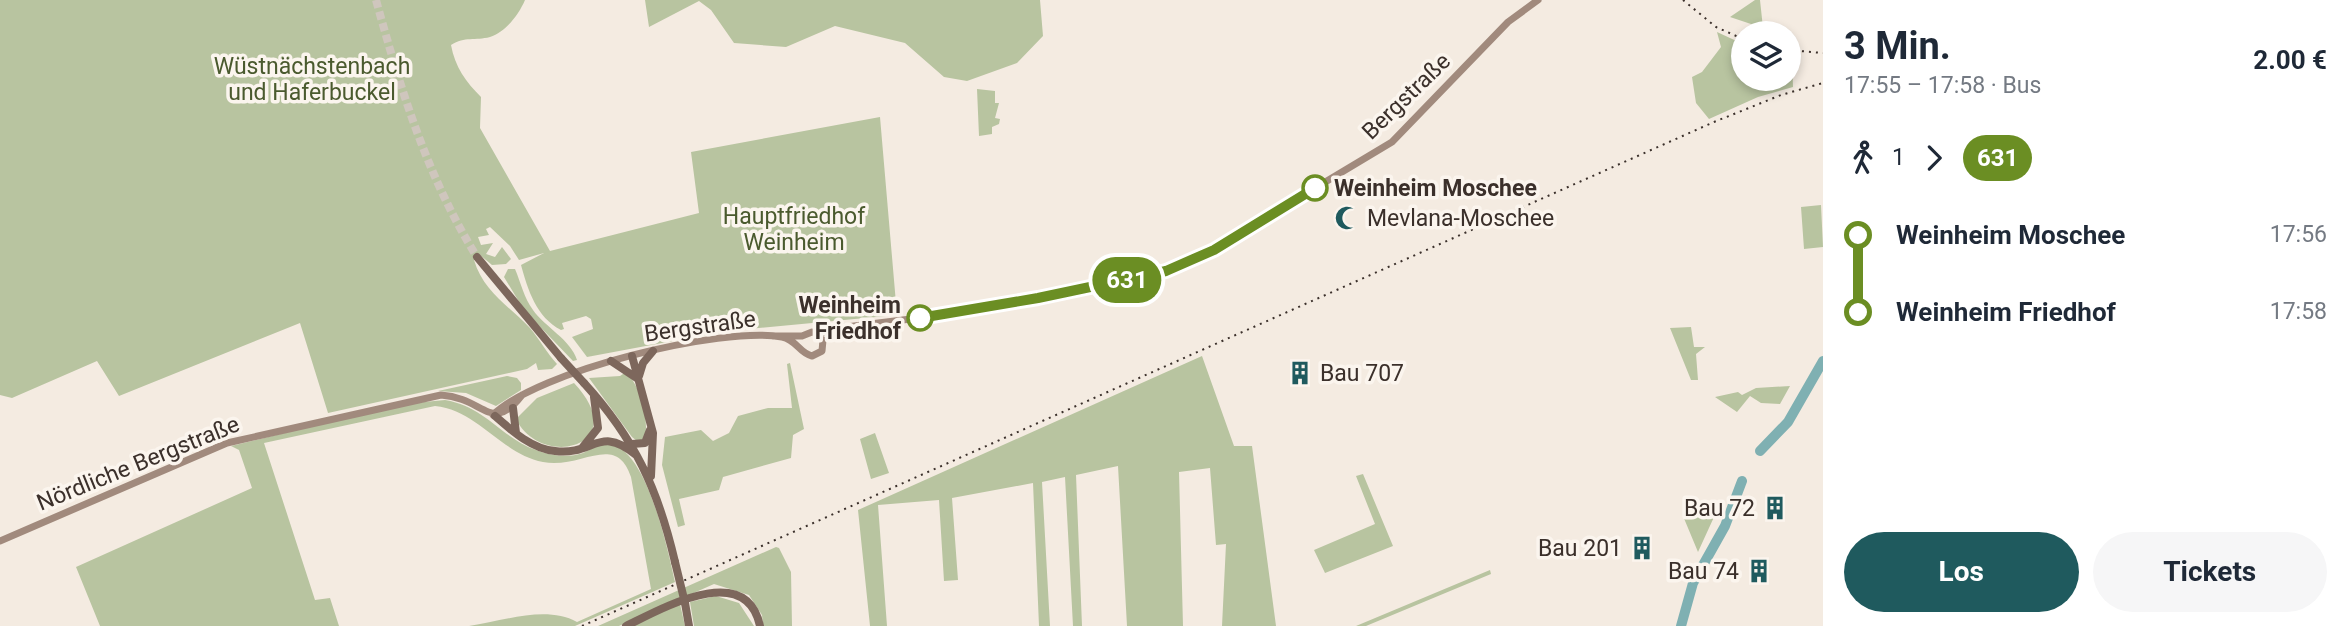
<!DOCTYPE html>
<html lang="de">
<head>
<meta charset="utf-8">
<style>
	:root { --surface:#fff; --page:#f6f6f7; --text:#1f2937; --muted:#747a83; --accent:#1f5a5e }
	body { margin:0; font-family:Roboto,sans-serif; background:var(--page); color:var(--text); height:100vh; display:flex; flex-direction:column; font-size:26px; white-space:nowrap }
	* { box-sizing:border-box; margin:0 }
	p { font-size:23px; color:var(--muted) }
	.icon { flex:none; width:38px; height:38px; fill:none; stroke:currentColor; stroke-width:2; stroke-linecap:round; stroke-linejoin:round }
	.map { position:relative; flex:1; overflow:hidden }
	.details { display:flex; flex-direction:column; background:var(--surface); width:525px }
	.details>* { flex:none }
	.badge { padding:0 14px; border-radius:23px; font-size:24px; line-height:46px }
	.controls { position:absolute; left:1731px; top:21px; display:grid; gap:14px }
	.controls a { display:grid; place-items:center; width:70px; height:70px; border-radius:50%; background:var(--surface); box-shadow:0 4px 10px #0003; font-size:35px }
	.map>.badge { position:absolute; translate:-50% -50%; box-shadow:0 0 0 4px #fff }
	.legs { display:flex; align-items:center; gap:10px; height:77px; padding:0 21px; font-size:23px }
	.legs p { margin-inline-start:auto }
	.overview { display:flex; align-items:center; justify-content:space-between; height:119px; padding:0 21px }
	h1 { font-size:38px; font-weight:700; line-height:52px }
	.primary-button { display:flex; gap:14px; margin-top:auto; padding:14px 21px }
	.primary-button a { flex:1; height:80px; border-radius:42px; background:var(--accent); color:#fff; font-size:28px; font-weight:700; line-height:80px; text-align:center }
	.primary-button a+a { background:var(--page); color:var(--text) }
	ul { padding:0 21px; list-style:none }
	li { display:flex; align-items:center; gap:24px; height:77px; font-size:26px }
	li i { display:grid; place-items:center; width:10px; height:100%; margin:0 9px; background:currentColor }
	li i::after { content:''; width:18px; height:18px; margin:-9px; border:5px solid; border-radius:50%; background:var(--surface) }
	li p { margin-inline-start:auto }
	li:first-child i { background:linear-gradient(#0000 50%,currentColor 0) }
	li:last-child i { background:linear-gradient(currentColor 50%,#0000 0) }
	main { display:flex; flex:1; min-height:0 }
	.map>svg:first-child { display:block }
	.green { fill:#b8c4a0 }
	.lines { fill:none; stroke-linecap:round; stroke-linejoin:round }
	.river { stroke:#7fb0b2; stroke-width:10 }
	.primary-tunnel { stroke:#cfc6bd; stroke-width:8; stroke-dasharray:8 4; stroke-linecap:butt }
	.secondary { stroke:#a18a7d; stroke-width:7 }
	.primary { stroke:#7d675c; stroke-width:8 }
	.rail { stroke:#3b302b; stroke-width:2; stroke-dasharray:2 5; stroke-linecap:butt }
	.primary-bridge { stroke:#7d675c; stroke-width:8 }
	.line-1-casing { stroke:#fff; stroke-width:16 }
	.line-1 { stroke:#6b8e23; stroke-width:10 }
	.stop-1-dot { fill:#fff; stroke:#6b8e23; stroke-width:3.5 }
	.labels { text-anchor:middle; stroke-width:7; stroke-linejoin:round; paint-order:stroke }
	.park-label { font-size:23px; fill:#4a5a2e; stroke:#fbf5ee }
	.street-label { font-size:23px; fill:#3b302b; stroke:#fbf5ee }
	.stop-label { font-size:23px; font-weight:bold; fill:#3b302b; stroke:#fbf5ee; text-anchor:start }
	.poi-label { font-size:23px; fill:#3b302b; stroke:#fbf5ee; text-anchor:end }
</style>
</head>
<body>
<main>
<div class="map">
<svg width="1823" height="626" viewBox="0 0 1823 626">
	<rect width="100%" height="100%" fill="#f4ebe1"/>
	<path class="green" d="M0,0h525c-6,14 -19,32 -35,37 -15,4 -25,-1 -39,8 4,22 15,37 30,52l-1,31 70,123 149,-38 -8,-61 189,-35 17,198 -171,16 -139,26 -15,-20 21,-8 -2,-10 -5,-3 -24,7 2,6 -3,1c-25,-13 -33,-40 -40,-65l23,-12 -25,7 -9,-14 -20,-19 -4,2 3,6 -11,2 3,8 12,-2 -7,11 9,3 7,-10 9,12 -5,5 -14,1 -12,-10 -6,5c9,31 35,46 56,68 10,12 17,25 27,36l-5,5 -14,1 -2,-7 -9,6 -199,44 -28,-90 -181,73 -22,-35 -85,37 -12,-3z
		M645,0h395l3,36 -26,27 -50,18 -23,-4 -39,-34 -70,-17 -49,21 -52,-4 -23,-33 -12,-9 -50,26z
		M1755,0h5l3,28 -33,-11z
		M1717,32l26,12v35h45l1,-24 3,1 1,31 -35,10 -49,22 -13,-16 -4,-26 10,-5 19,-25z
		M977,89l18,2v12h4l-4,15 5,1 -1,5 -7,3v7l-13,2z
		M1821,205l2,42 -19,2 -3,-42z
		M508,269h7c6,14 9,29 18,41 12,17 38,30 44,50l-4,1 -49,-51 -20,-33z
		M1691,327l3,20h11l-9,7 2,26h-7l-21,-52z
		M1202,356l32,90h18l24,180h-54l4,-82 -10,1 -6,-77 -31,4 4,154h-56l-9,-160 -42,9 6,151h-9l-8,-149 -23,5 8,144h-11l-6,-143 -81,15 6,82 -14,1 -5,-81 -61,5 9,121h-17l-12,-116z
		M790,363l14,66 -11,6 -2,23 -68,19 -4,13 -40,9 6,26 -7,2 -16,-62 3,-28 36,-7 12,11 16,-8 9,-17 30,-8h24l-5,-44z
		M626,372c15,15 23,46 19,67l-8,2 -5,-4 -43,-59 31,-2z
		M507,376l10,2 4,5v7l-25,16 -30,-13 -28,-2z
		M574,383c60,64 -33,87 -58,36l21,-21z
		M1790,386l-10,18 -19,-1 -11,-7 -13,16 -22,-15 23,-5 4,3 14,-7z
		M445,400c41,7 55,37 91,50 15,6 32,8 47,3 7,-3 13,-8 20,-9 42,-7 65,107 72,138l-100,44h-106c34,-5 77,-21 108,-4l74,-33 -20,-112c-15,-46 -51,-7 -88,-15 -42,-8 -65,-52 -108,-56l-171,37 51,157 15,-2 9,28h-239l-24,-59 176,-79 -13,-38 -8,-4 172,-42z
		M875,433l14,40 -18,6 -11,-40z
		M1363,474l30,72 -68,27 -11,-23 61,-26 -19,-48z
		M1701,507l13,10 -16,35 -15,-36z
		M776,547l3,1 12,24 1,54h-29l-1,-11 -13,-20 -35,-11 -95,42h-21z
		M1490,570l1,4 -125,52h-10z
		M716,596l23,7 15,23h-60l-4,-24z
		M680,604l5,22h-58z"/>
	<g class="lines">
		<path class="river" d="M1760,451l28,-29 35,-61
			M1681,626l12,-43 32,-57 17,-45"/>
		<path class="primary-tunnel" d="M376,0c25,90 51,177 101,257"/>
		<path class="secondary" d="M773,336h29l10,-4 7,2 19,-6 105,-13 115,-21 92,-19 47,-16 195,-117 116,-120 30,-22
			M493,415c44,-44 229,-89 289,-78 15,3 17,16 30,19l10,-5 1,-11
			M0,541l227,-98 214,-48c44,3 50,40 81,0"/>
		<path class="primary" d="M477,257l84,101
			M632,356l21,77 -2,43
			M611,361l27,18
			M639,376l4,-13 10,-12
			M584,383c51,56 74,106 91,179
			M513,408l3,25
			M495,416c17,15 37,33 60,35 39,5 44,-27 81,4
			M632,444l13,-1 5,-13
			M582,448l16,-20 -4,-31
			M685,603l4,23
			M626,626c35,-17 120,-66 134,0"/>
		<path class="rail" d="M1683,0l33,27 27,12
			M1788,50l35,3
			M582,626l1132,-504 67,-27 42,-12"/>
		<path class="primary-bridge" d="M561,358l23,25
			M675,562l10,41"/>
	</g>
	<g class="lines">
		<g class="line-1-casing">
			<path id="line-1" d="M920,318l118,-20 128,-27 48,-21 101,-62"/>
		</g>
		<use href="#line-1" class="line-1"/>
	</g>
	<defs>
		<g id="mosque-bare" transform="scale(1.89)"><path d="M3.5-4.9A6 6 0 1 0 3.5 4.9A5 5 0 1 1 3.5-4.9Z" fill="#1f5a5e" stroke="#fbf5ee" stroke-width="2.5" paint-order="stroke"/></g>
		<g id="building-bare" transform="scale(1.89)"><path d="M-4-6H4V6H1V3H-1V6H-4ZM-2.5-4.3h1.7v1.8h-1.7ZM.8-4.3h1.7v1.8H.8ZM-2.5-1h1.7V.8h-1.7ZM.8-1h1.7V.8H.8Z" fill="#1f5a5e" stroke="#fbf5ee" stroke-width="2.5" paint-order="stroke"/></g>
	</defs>
	<g fill-rule="evenodd">
		<use href="#mosque-bare" x="1347" y="218"/>
		<use href="#building-bare" x="1300" y="373"/>
		<use href="#building-bare" x="1775" y="508"/>
		<use href="#building-bare" x="1642" y="548"/>
		<use href="#building-bare" x="1759" y="571"/>
	</g>
	<g class="stop-1-dot">
		<circle cx="1315" cy="188" r="12"/>
		<circle cx="920" cy="318" r="12"/>
	</g>
	<g class="labels">
		<g class="park-label">
			<text x="312" y="74">Wüstnächstenbach<tspan x="312" dy="26">und Haferbuckel</tspan></text>
			<text x="794" y="224">Hauptfriedhof<tspan x="794" dy="26">Weinheim</tspan></text>
		</g>
		<g class="street-label">
			<text transform="translate(1406 96) rotate(-44)" y="8">Bergstraße</text>
			<text transform="translate(700 326) rotate(-8)" y="8">Bergstraße</text>
			<text transform="translate(138 463) rotate(-22)" y="8">Nördliche Bergstraße</text>
		</g>
		<g class="stop-label">
			<text x="1334" y="196">Weinheim Moschee</text>
			<text x="901" y="313" text-anchor="end">Weinheim<tspan x="901" dy="26">Friedhof</tspan></text>
		</g>
		<g class="poi-label">
			<text x="1367" y="226" text-anchor="start">Mevlana-Moschee</text>
			<text x="1320" y="381" text-anchor="start">Bau 707</text>
			<text x="1755" y="516">Bau 72</text>
			<text x="1622" y="556">Bau 201</text>
			<text x="1739" y="579">Bau 74</text>
		</g>
	</g>
</svg>
<div class="controls">
<a><svg class="icon" aria-label="layers" viewBox="0 0 24 24"><path d="M12 4l9 5-9 5-9-5zM3 14l9 5 9-5"/></svg></a>
</div>
<b class="badge" style="left:1127px;top:280px;background:#6b8e23;color:#fff">631</b>
</div>
<section class="details">
<div class="overview"><div><h1>3 Min.</h1><p>17:55 – 17:58 · Bus</p></div><b>2.00 €</b></div>
<div class="legs"><svg class="icon" aria-label="walk" viewBox="0 0 24 24"><circle cx="13" cy="4" r="2"/><path d="M13 8l-2 6 4 7M11 14l-3 7M7 12l3-4h3l4 4"/></svg>1<svg class="icon" aria-label="forward" viewBox="0 0 24 24"><path d="M9 5l7 7-7 7"/></svg><b class="badge" style="background:#6b8e23;color:#fff">631</b></div>
<ul>
<li><i style="color:#6b8e23"></i><b>Weinheim Moschee</b><p>17:56</p></li>
<li><i style="color:#6b8e23"></i><b>Weinheim Friedhof</b><p>17:58</p></li>
</ul>
<div class="primary-button"><a>Los</a><a>Tickets</a></div>
</section>
</main>
</body>
</html>
